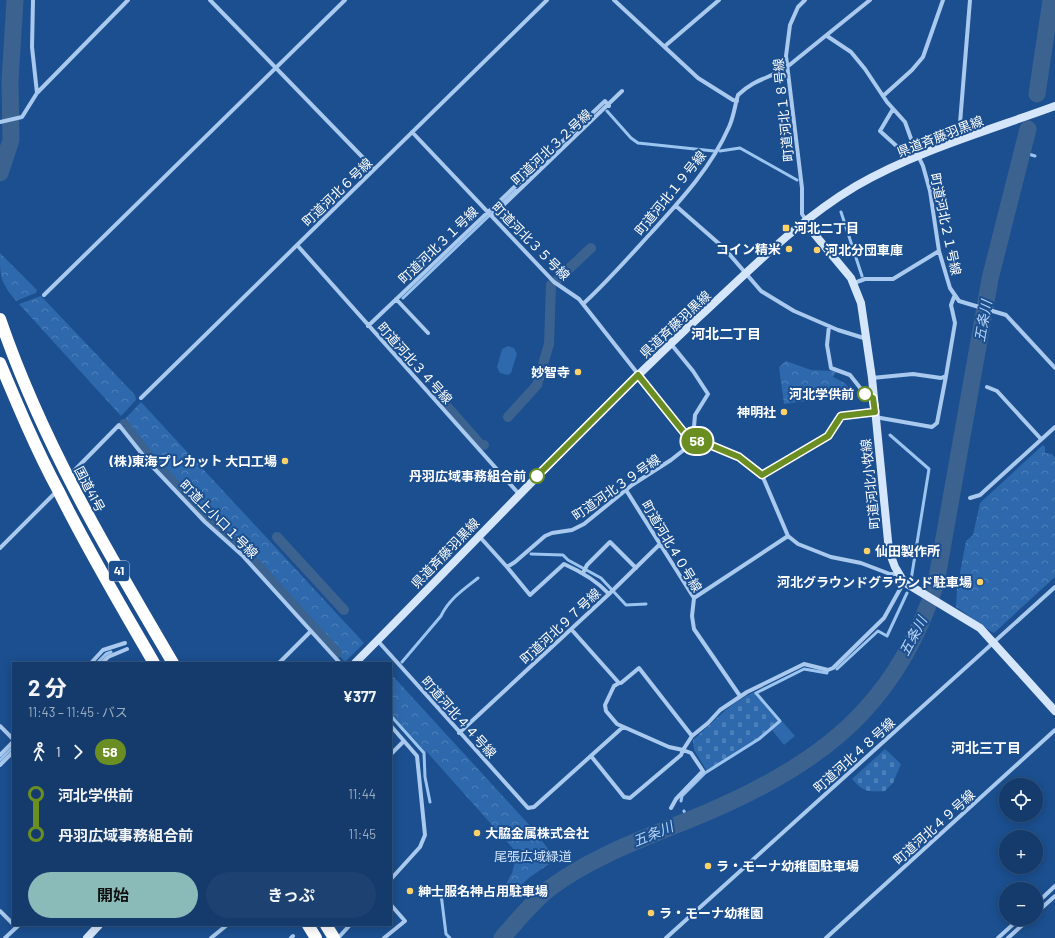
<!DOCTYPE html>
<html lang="ja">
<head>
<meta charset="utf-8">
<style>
	:root { --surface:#143b6b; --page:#1d4271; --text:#f1f3f6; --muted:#9dadc1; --line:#33557e; --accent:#8bbbb9 }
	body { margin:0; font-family:Barlow,"Noto Sans JP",sans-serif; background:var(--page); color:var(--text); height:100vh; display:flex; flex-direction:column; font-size:15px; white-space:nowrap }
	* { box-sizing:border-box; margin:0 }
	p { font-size:13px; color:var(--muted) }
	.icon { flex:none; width:22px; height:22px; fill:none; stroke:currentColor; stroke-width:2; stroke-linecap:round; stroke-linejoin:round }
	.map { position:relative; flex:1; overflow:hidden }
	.side { position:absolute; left:12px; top:662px; width:380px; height:264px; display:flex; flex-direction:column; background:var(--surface); border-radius:0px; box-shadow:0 2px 10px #0003,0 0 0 1px var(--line) }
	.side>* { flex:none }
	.badge { padding:0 8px; border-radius:13px; font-size:14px; line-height:26px }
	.controls { position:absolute; left:999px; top:778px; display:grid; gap:8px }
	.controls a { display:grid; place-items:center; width:44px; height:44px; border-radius:50%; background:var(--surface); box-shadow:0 2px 10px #0003,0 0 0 1px var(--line); font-size:20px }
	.map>.badge { position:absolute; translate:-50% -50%; box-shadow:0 0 0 2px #fff }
	.legs { display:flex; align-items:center; gap:6px; height:44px; padding:0 16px; font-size:13px }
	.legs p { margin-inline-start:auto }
	.head { display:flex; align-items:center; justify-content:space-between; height:68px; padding:0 16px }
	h1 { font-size:22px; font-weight:700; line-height:30px }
	.cta { display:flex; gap:8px; margin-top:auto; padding:8px 16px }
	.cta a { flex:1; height:46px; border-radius:24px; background:var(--accent); color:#111; font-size:16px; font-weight:700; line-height:46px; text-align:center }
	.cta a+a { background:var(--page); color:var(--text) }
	ul { padding:0 16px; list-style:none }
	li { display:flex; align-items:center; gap:14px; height:40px; font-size:15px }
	li i { display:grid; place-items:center; width:6px; height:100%; margin:0 5px; background:currentColor }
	li i::after { content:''; width:10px; height:10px; margin:-5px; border:3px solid; border-radius:50%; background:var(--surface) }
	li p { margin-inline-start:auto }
	li:first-child i { background:linear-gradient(#0000 50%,currentColor 0) }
	li:last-child i { background:linear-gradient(currentColor 50%,#0000 0) }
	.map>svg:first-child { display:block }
	.green { fill:#2e69ad }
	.cemetery { fill:url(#cemetery-stones) }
	.park { fill:url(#park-crowns) }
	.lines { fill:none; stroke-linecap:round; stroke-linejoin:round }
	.stream { stroke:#9cc4f0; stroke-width:3 }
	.canal { stroke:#3c6290; stroke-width:10 }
	.river { stroke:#3c6290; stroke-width:17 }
	.street { stroke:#a9c9ee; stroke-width:4 }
	.secondary { stroke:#d6e6fa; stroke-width:8 }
	.highway { stroke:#fff; stroke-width:12 }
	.line-1-casing { stroke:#fff; stroke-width:9 }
	.line-1 { stroke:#6b8e23; stroke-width:6 }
	.poi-dot { fill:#ffd166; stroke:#1b4f8f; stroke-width:1.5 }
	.stop-1-dot { fill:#fff; stroke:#6b8e23; stroke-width:2 }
	.labels { text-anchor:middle; stroke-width:4; stroke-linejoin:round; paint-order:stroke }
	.shield { fill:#1b4f8f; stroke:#bbcadd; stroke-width:1 }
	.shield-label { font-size:12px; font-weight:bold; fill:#fff }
	.street-label { font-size:13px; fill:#fff; stroke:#1b4f8f }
	.poi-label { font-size:13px; font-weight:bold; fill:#fff; stroke:#1b4f8f; text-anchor:start }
	.stop-label { font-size:13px; font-weight:bold; fill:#fff; stroke:#1b4f8f; text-anchor:end }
	.park-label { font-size:13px; fill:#cfe3fa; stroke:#1b4f8f }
	.water-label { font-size:14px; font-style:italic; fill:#b5d3f5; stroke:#1b4f8f }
	.neighbourhood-label { font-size:14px; font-weight:bold; fill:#fff; stroke:#1b4f8f }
</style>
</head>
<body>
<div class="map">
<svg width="1055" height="938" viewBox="0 0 1055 938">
	<defs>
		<pattern id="cemetery-stones" width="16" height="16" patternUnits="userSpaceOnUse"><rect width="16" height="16" fill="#2e69ad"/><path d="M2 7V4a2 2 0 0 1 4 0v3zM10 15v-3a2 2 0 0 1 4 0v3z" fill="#4d80b9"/></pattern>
		<pattern id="park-crowns" width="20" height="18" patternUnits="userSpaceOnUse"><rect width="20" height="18" fill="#2e69ad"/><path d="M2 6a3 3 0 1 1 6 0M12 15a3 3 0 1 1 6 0" fill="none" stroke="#4d80b9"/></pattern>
	</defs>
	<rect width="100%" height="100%" fill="#1b4f8f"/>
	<path class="green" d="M508,346l6,2 3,6 -6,19 -3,2 -8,-2 -3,-6 5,-18z
		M782,721l13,15 -11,9 -12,-15z"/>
	<path class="cemetery" d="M754,692l25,29 -20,17 -52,33 -13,-21 -1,-10c20,-17 36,-37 61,-48z
		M885,749l16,15 -8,19 -8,8c-18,1 -21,1 -33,-12z"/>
	<path class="park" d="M0,253l37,37 -1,3 -20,8c-16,-20 -16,-23 -16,-48z
		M41,296l94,99 1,5 -15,16 -102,-112z
		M786,361l25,9 22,1 3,1 -3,5 12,6 10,11 -71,10 -5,-37z
		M141,402l223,241 -19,19 -85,-95 -26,-27 -27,-24 -52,-54 -33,-40z
		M1043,445l2,2v6l7,1 3,4v119l-61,56c-4,-1 -31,-22 -38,-26l1,-18 9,-48 7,-6 7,-32z
		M391,674l142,155 22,29v2l-25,17 -20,18 -6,-7 8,-15 5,-20 -91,-102v3l-35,-39z"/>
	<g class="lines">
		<path class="stream" d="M607,111l24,27 7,5 76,8
			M720,151l20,-3 57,32
			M1022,152l13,4
			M841,212l21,64
			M403,298l113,-108
			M890,435l39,34 -18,111
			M531,554l32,1 5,5 33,18 25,27 20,-1
			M402,662l39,-46c8,-17 23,-27 37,-38
			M97,663l9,-9 5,-2
			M837,669l41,-38 9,5 20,-43
			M391,716l33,37 1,24 5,25
			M0,760l13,-13
			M681,801l1,-5 23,-23 54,-34 21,-18 -24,-28 48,-24 23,4
			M684,811l3,9
			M441,894l5,40 4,4"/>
		<path class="canal" d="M558,279l33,-31
			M436,394l45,51h3
			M508,417l29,-32 12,-41 2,-59
			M124,424l29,37 53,56 53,50 78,86
			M277,537l67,73"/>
		<path class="river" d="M1037,94l14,-94
			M0,173l11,-33 -1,-59 5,-81
			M502,938c15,-17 30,-36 48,-50 47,-35 104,-53 158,-76 54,-23 113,-55 154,-99 34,-36 59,-83 74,-130l54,-304 38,-150"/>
		<path class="street" d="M33,0l-1,47 5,46
			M210,0l164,169
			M614,0l84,78 35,22 4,1
			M805,0l-7,7 -8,18 -4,31 16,132v26l4,6
			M827,36l24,16 14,17 22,33 18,20 9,25 9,19 7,25 9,60 8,27 3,10 9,13 47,14 49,53
			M665,46l54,-46
			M883,96l29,-26 11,-13 20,-57
			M893,109l-13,22 22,20 6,9
			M0,122l22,-5 15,-24 91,-93
			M412,132l142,150 25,17 107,136 7,4 46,18 23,18 26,61 10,8 33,13 30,6 29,11h8
			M961,140l-1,-17 10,-123
			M676,206l48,42 37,43 33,20 44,19 29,9
			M492,216l130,-125
			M297,245l222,249
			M854,283l11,-4h28l46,-28
			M44,295l301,-295
			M396,299l32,34
			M583,304c24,-22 45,-46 67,-70 30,-33 61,-66 79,-107 5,-11 6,-22 9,-32 18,-17 31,-16 49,-28l83,-67
			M368,326l237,-225 4,5
			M829,326l-2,19 4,23 19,7 15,19 8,3
			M872,378l41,-4 28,4 5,-2 9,-53 -4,-18 3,-8
			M987,387l10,4 44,48
			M141,398l406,-398
			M875,417l57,10 5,-4 9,-47
			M762,475l66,-39 13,-20 34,-4
			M69,476l50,-51 31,39 55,58 37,33 98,108
			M626,490l68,108 -2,18 2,13 46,67
			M970,498l10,-3 75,-68
			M479,536l28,31 8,-5 30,-26 7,-3 20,-3 12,-6 48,-39 39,-25 19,-15 3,-6 2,-24 13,-21 -15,-23 -22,-27
			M0,548l57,-57
			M583,573l4,-8 23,-23 26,26
			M609,594l50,-49
			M694,598l94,-62
			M571,629l48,54h2l18,-15 53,68
			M377,640l151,168 6,-1 89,-80
			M91,663l12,-13 22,-7
			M102,663l6,-6 19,-8
			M279,663l32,-32
			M619,683l-5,3 -9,19 1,6 11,13 52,23 14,3 9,-14 16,-13 12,-13 27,-18 57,-28 24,6 5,-2 51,-50 20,-36
			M0,726l13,13
			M391,726l26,30 8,79 -5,12 -29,32
			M459,733l150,-139c-13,-14 -27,-22 -45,-30l-34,31 -23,-28
			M391,754l13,-13
			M0,755l13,-13
			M591,756l33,41 6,1 51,-43 2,-5 8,3 12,18 -27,28 -5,9
			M0,765l13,-13
			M1036,904l19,-18
			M0,911l13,13
			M1036,913l19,-17
			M5,938l14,-13
			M211,938l16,-13
			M291,938l2,-2
			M338,938l12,-13
			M384,938l21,-17 -14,-16
			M666,938l389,-351
			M826,938l229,-208
			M998,938l21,-19
			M1008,938l21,-19"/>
		<path class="secondary" d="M806,221l5,9 40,48 10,25 11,75 17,173 6,16 9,15 76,46 75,83
			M355,663c115,-115 225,-235 344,-346 50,-46 98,-96 157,-131 60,-35 134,-56 199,-80
			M87,938l12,-13"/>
		<path class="highway" d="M0,319c42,123 107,232 173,344
			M0,363c18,43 36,86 58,127 29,59 63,116 96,173
			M308,925l8,13
			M326,925l8,13"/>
	</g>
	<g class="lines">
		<g class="line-1-casing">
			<path id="line-1" d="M537,476l101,-101 48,60 53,22 23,18 66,-39 13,-20 34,-4 -2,-14 -8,-4"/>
		</g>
		<use href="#line-1" class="line-1"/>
	</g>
	<g class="poi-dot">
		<rect x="782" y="224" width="8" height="8" rx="2"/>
		<circle cx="789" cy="249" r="4"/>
		<circle cx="817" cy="250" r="4"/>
		<circle cx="578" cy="372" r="4"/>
		<circle cx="784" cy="412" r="4"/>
		<circle cx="285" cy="461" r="4"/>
		<circle cx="867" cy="551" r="4"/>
		<circle cx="980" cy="582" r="4"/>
		<circle cx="477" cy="833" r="4"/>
		<circle cx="708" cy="866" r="4"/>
		<circle cx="410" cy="891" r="4"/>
		<circle cx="651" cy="913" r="4"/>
	</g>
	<g class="stop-1-dot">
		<circle cx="865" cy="394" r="7"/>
		<circle cx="537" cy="476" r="7"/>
	</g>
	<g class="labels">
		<rect class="shield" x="109" y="561" width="20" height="20" rx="3"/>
		<g class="shield-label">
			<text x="119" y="575">41</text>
		</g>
		<g class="street-label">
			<text transform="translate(783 110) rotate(-96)" y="5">町道河北１８号線</text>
			<text transform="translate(940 136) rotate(-21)" y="5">県道斉藤羽黒線</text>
			<text transform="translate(551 147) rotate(-43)" y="5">町道河北３２号線</text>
			<text transform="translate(337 192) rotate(-44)" y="5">町道河北６号線</text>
			<text transform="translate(670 193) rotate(-51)" y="5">町道河北１９号線</text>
			<text transform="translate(946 224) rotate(78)" y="5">町道河北２１号線</text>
			<text transform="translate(531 241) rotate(45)" y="5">町道河北３５号線</text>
			<text transform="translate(438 245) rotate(-44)" y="5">町道河北３１号線</text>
			<text transform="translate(675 324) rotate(-43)" y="5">県道斉藤羽黒線</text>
			<text transform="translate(415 363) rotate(48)" y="5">町道河北３４号線</text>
			<text transform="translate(870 484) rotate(-96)" y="5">町道河北小牧線</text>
			<text transform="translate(616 487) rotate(-35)" y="5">町道河北３９号線</text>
			<text transform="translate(90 489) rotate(62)" y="5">国道41号</text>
			<text transform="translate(219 519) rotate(45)" y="5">町道上小口１号線</text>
			<text transform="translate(672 546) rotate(59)" y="5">町道河北４０号線</text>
			<text transform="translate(445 553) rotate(-46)" y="5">県道斉藤羽黒線</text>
			<text transform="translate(560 626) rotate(-43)" y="5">町道河北９７号線</text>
			<text transform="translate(459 717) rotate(48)" y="5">町道河北４４号線</text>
			<text transform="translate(854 755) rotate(-42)" y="5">町道河北４８号線</text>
			<text transform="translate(934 827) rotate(-42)" y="5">町道河北４９号線</text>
		</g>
		<g class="poi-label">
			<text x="794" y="233">河北二丁目</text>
			<text x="781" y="254" text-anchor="end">コイン精米</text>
			<text x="825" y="255">河北分団車庫</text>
			<text x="570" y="377" text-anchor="end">妙智寺</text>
			<text x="776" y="417" text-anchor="end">神明社</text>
			<text x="277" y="466" text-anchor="end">(株)東海プレカット 大口工場</text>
			<text x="875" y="556">仙田製作所</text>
			<text x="972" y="587" text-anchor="end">河北グラウンドグラウンド駐車場</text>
			<text x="485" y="838">大脇金属株式会社</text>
			<text x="716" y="871">ラ・モーナ幼稚園駐車場</text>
			<text x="418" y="896">紳士服名神占用駐車場</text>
			<text x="659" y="918">ラ・モーナ幼稚園</text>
		</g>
		<g class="stop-label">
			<text x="854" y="399">河北学供前</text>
			<text x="526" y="481">丹羽広域事務組合前</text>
		</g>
		<g class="park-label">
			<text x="533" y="861">尾張広域緑道</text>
		</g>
		<g class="water-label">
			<text transform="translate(983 321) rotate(-80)" y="5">五条川</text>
			<text transform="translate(913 636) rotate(-62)" y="5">五条川</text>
			<text transform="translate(653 834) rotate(-23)" y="5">五条川</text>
		</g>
		<g class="neighbourhood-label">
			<text x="726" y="339">河北二丁目</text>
			<text x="986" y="753">河北三丁目</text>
		</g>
	</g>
</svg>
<div class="controls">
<a><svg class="icon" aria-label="locate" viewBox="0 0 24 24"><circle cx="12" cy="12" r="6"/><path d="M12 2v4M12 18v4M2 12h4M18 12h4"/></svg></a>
<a>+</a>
<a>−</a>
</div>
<b class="badge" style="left:697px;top:441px;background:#6b8e23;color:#fff">58</b>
<section class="side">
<div class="head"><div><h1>2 分</h1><p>11:43 – 11:45 · バス</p></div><b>¥377</b></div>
<div class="legs"><svg class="icon" aria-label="walk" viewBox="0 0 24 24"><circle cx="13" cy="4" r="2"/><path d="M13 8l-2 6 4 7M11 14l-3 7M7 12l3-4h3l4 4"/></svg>1<svg class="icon" aria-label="forward" viewBox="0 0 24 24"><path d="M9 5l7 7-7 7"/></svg><b class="badge" style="background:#6b8e23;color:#fff">58</b></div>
<ul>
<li><i style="color:#6b8e23"></i><b>河北学供前</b><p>11:44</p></li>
<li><i style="color:#6b8e23"></i><b>丹羽広域事務組合前</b><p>11:45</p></li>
</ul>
<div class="cta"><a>開始</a><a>きっぷ</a></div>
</section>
</div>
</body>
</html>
